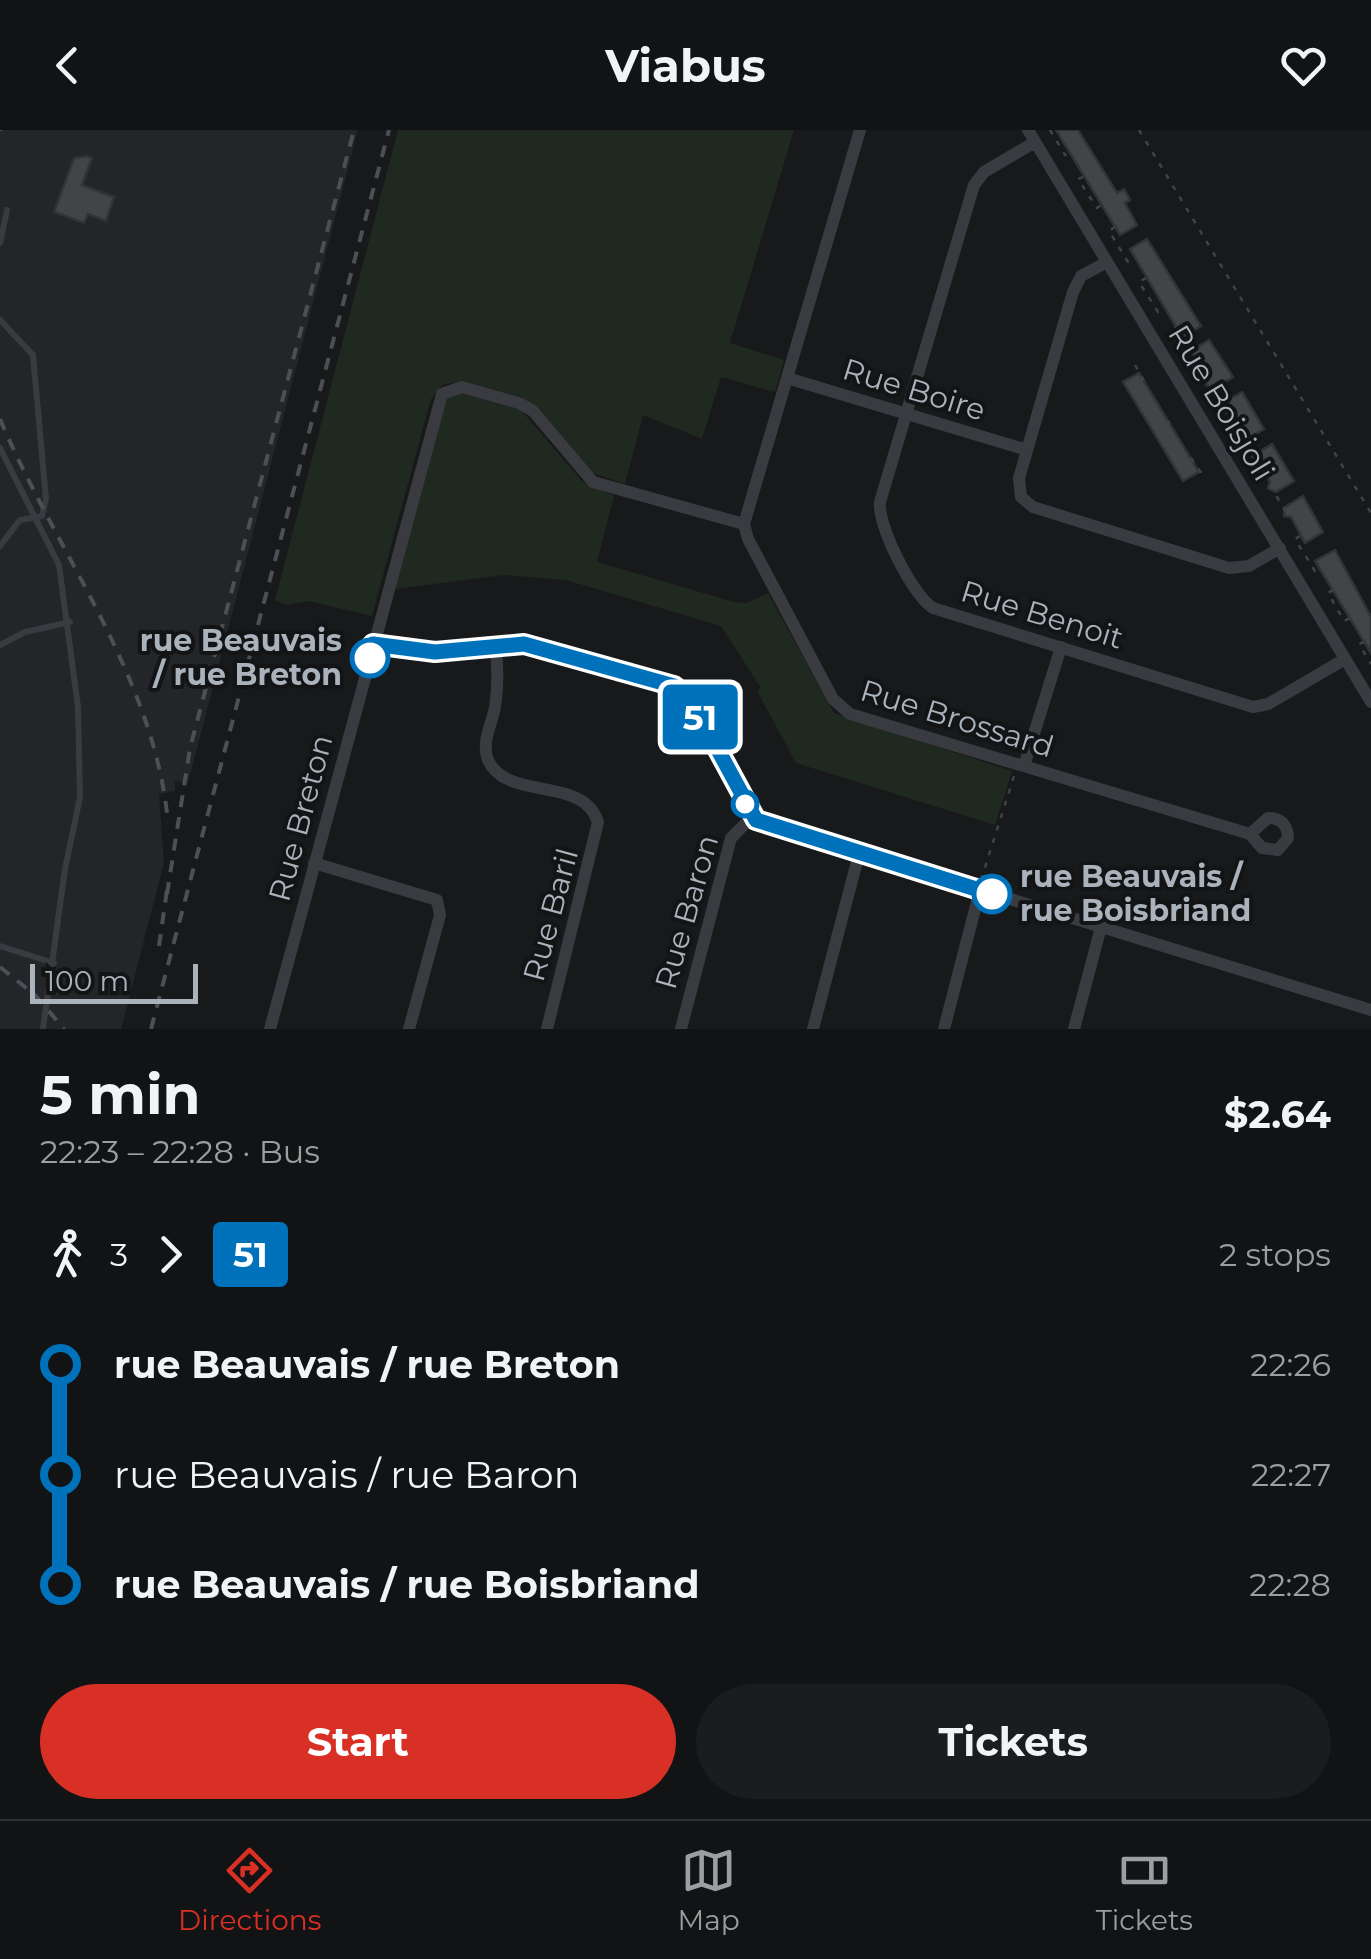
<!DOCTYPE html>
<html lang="en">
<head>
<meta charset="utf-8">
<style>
	:root { --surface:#121314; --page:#1b1c1d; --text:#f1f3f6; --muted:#9c9ea0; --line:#313234; --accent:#d93025 }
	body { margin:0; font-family:Montserrat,sans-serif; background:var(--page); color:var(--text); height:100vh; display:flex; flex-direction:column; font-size:38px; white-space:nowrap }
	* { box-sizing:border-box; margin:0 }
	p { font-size:32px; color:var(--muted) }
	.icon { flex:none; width:55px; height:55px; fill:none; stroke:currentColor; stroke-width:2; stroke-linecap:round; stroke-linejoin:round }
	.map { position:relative; height:899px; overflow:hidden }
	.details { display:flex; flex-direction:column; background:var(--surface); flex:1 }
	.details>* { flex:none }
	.badge { padding:0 20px; border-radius:8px; font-size:35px; line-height:65px }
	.scale { position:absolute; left:30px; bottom:25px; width:168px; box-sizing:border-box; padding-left:10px; border:5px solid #aab2bb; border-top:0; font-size:28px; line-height:35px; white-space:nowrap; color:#aab2bb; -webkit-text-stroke:8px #131416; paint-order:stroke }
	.map>.badge { position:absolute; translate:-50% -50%; box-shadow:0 0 0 5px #fff }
	.legs { display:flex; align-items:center; gap:15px; height:110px; padding:0 40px; font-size:32px }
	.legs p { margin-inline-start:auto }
	.overview { display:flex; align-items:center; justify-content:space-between; height:170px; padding:0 40px }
	h1 { font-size:55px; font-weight:700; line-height:75px }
	.primary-button { display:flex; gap:20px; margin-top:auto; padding:20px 40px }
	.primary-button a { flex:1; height:115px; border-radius:60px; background:var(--accent); color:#fff; font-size:40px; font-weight:700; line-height:115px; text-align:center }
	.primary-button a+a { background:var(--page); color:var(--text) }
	ul { padding:0 40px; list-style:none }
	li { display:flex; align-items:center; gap:35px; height:110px; font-size:38px }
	li i { display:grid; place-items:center; width:15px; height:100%; margin:0 12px; background:currentColor }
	li i::after { content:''; width:25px; height:25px; margin:-12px; border:8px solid; border-radius:50%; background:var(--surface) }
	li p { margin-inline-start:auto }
	li:first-child i { background:linear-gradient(#0000 50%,currentColor 0) }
	li:last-child i { background:linear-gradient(currentColor 50%,#0000 0) }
	header { display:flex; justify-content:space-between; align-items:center; height:130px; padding:0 40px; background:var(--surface); font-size:45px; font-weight:700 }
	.dock { display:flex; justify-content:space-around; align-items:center; height:140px; border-top:2px solid var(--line); background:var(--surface); font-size:28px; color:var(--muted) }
	.dock a { display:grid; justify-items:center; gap:5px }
	.dock .selected { color:var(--accent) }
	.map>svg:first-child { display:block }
	.built { fill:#242528 }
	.green { fill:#202920 }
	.building { fill:#424448; stroke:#323337; stroke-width:2.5 }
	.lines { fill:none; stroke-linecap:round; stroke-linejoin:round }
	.path { stroke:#3f4347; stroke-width:2.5; stroke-dasharray:5 8; stroke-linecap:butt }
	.service { stroke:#393b40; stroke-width:6 }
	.minor { stroke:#393b40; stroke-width:12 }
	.rail { stroke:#4c5055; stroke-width:4; stroke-dasharray:12 10; stroke-linecap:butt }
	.line-1-casing { stroke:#fff; stroke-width:22 }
	.line-1 { stroke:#0072bc; stroke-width:15 }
	.stop-1-dot { fill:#fff; stroke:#0072bc; stroke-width:5 }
	.labels { text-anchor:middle; stroke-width:8; stroke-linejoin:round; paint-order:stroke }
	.street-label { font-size:30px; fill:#aab2bb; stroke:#131416 }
	.stop-label { font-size:30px; font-weight:bold; fill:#aab2bb; stroke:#131416; text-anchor:end }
</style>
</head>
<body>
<header><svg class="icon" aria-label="back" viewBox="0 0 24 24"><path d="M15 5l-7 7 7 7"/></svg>Viabus<svg class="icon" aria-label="heart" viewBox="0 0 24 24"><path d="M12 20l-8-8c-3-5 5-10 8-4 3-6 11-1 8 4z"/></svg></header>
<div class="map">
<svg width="1371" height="899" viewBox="0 0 1371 899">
	<rect width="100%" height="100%" fill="#18191b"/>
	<path class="built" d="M0,0h358l-170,653 -13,-2v10l-16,3 5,69 -43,166h-121z"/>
	<path class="green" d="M398,0h396l-64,213 54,17 -9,32 -54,-15 -19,62 -59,-24 -18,69 -35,-12 -47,-58 -21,-17 -59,-16 -21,4 -11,14 -59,217 -63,-15 -22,4 -12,-5z
		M462,263l59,17 61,71 32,15 -17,66 137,40 13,1 21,-10 66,120 178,58 -17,54 -199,-62 -39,-72 4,-3 -40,-62 -155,-46 -62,-5 -109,14 51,-191z"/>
	<path class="building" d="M1056,0h22l39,63 7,-4 6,11 -5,3 12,22 -17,10z
		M87,26l5,2 -10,27 32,12 -8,24 -18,-7 -4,9 -30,-11 20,-54z
		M1147,109l54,87 -19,11 -52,-88z
		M1209,210l24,37 -19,11 -8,-3 2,-7 -17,-27z
		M1139,243l60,99 -16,9 -60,-99z
		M1242,262l22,37 -19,11 -8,-4 2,-6 -10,-17 -6,-1v-9z
		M1272,314l22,37 -18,11 -8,-4 2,-6 -10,-17 -6,-1v-9z
		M1303,366l20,36 -18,11 -14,-26 -7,-1 1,-9z
		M1335,420l36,67v36l-56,-92z"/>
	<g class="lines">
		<path class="path" d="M1050,0l15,25 4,-3
			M1139,0l232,383
			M1083,47l-5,2 19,29 4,-3
			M1115,97l-6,4 19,31 7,-5
			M1146,148l-7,4 19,30 8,-5
			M1176,196l-3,10 20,28 4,-2
			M1135,235l13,23
			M1208,251l18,29
			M1166,293l4,-1
			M1239,303l17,29
			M1191,328l13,19
			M1270,355l17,29
			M1300,406l-5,3 20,32 5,-3
			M1333,460l-5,3 16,28 6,-3
			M1364,512l-5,2 12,20
			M981,750l34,-107"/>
		<path class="service" d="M0,113l7,-33
			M0,190l33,35 13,144 -4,17 -22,4 -20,26
			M0,318l59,117 19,142 2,90 -15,72 -22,160
			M0,515l25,-13 45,-10
			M0,816l54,17"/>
		<path class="minor" d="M860,0l-116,394 4,15 85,160 17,15 400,120
			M1028,0l343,572
			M1035,12l-51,30 -10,13 -94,317c-3,23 33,94 53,106l320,99 15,-3 77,-45
			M1107,132l-26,14 -8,16 -54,186 2,19 12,10 196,61 20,-2 31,-18
			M787,248l240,72
			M373,514l62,8 96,-7 143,41 17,14 58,111 11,11 611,188
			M495,514c3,20 3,43 0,63 -3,17 -14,35 -7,53 19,42 95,15 110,62l-51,207
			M1024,636l37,-119
			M1268,688c13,0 20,7 20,20l-10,12 -16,-2 -12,-14z
			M314,733l123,37 3,15 -31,114
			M270,899l172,-635 20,-7 57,16 14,8 60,71 151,42
			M681,899l50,-191 22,-22
			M813,899l46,-175
			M944,899l36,-139
			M1074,899l27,-102"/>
		<path class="rail" d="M0,1v-1
			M0,289c56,133 155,258 168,404
			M167,764l23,-146 164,-618
			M159,816l9,-63
			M0,837l35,28 29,34
			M151,899l238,-899"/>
	</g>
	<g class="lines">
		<g class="line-1-casing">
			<path id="line-1" d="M370,528l3,-14 62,8 89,-8 150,42 17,14 65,120 236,74"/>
		</g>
		<use href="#line-1" class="line-1"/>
	</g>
	<g class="stop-1-dot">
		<circle cx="370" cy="528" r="18"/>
		<circle cx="745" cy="674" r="12"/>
		<circle cx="992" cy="764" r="18"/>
	</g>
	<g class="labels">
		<g class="street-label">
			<text transform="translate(914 260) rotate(17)" y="10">Rue Boire</text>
			<text transform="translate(1221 273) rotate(59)" y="10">Rue Boisjoli</text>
			<text transform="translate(1042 485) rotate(17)" y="10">Rue Benoit</text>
			<text transform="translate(957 589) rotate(17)" y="10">Rue Brossard</text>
			<text transform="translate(301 688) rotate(-75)" y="10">Rue Breton</text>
			<text transform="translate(687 782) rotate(-74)" y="10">Rue Baron</text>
			<text transform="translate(551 785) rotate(-75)" y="10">Rue Baril</text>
		</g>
		<g class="stop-label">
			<text x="342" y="521">rue Beauvais<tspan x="342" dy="34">/ rue Breton</tspan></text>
			<text x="1020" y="757" text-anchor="start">rue Beauvais /<tspan x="1020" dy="34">rue Boisbriand</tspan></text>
		</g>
	</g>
</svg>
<div class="scale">100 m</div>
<b class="badge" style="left:700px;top:587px;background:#0072bc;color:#fff">51</b>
</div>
<section class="details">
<div class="overview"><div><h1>5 min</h1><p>22:23 – 22:28 · Bus</p></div><b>$2.64</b></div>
<div class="legs"><svg class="icon" aria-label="walk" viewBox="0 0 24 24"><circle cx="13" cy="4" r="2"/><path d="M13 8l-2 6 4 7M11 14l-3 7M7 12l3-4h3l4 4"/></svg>3<svg class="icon" aria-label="forward" viewBox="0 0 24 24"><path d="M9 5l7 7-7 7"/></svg><b class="badge" style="background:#0072bc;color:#fff">51</b><p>2 stops</p></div>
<ul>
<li><i style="color:#0072bc"></i><b>rue Beauvais / rue Breton</b><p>22:26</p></li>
<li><i style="color:#0072bc"></i><span>rue Beauvais / rue Baron</span><p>22:27</p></li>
<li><i style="color:#0072bc"></i><b>rue Beauvais / rue Boisbriand</b><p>22:28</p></li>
</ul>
<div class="primary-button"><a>Start</a><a>Tickets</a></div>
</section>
<nav class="dock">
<a class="selected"><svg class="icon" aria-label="directions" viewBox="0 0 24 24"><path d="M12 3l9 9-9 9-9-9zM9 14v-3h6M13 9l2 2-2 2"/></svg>Directions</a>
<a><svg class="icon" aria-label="map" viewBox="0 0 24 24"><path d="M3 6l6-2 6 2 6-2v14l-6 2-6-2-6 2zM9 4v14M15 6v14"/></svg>Map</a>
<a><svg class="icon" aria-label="tickets" viewBox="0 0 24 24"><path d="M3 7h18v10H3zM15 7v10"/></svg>Tickets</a>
</nav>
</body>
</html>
